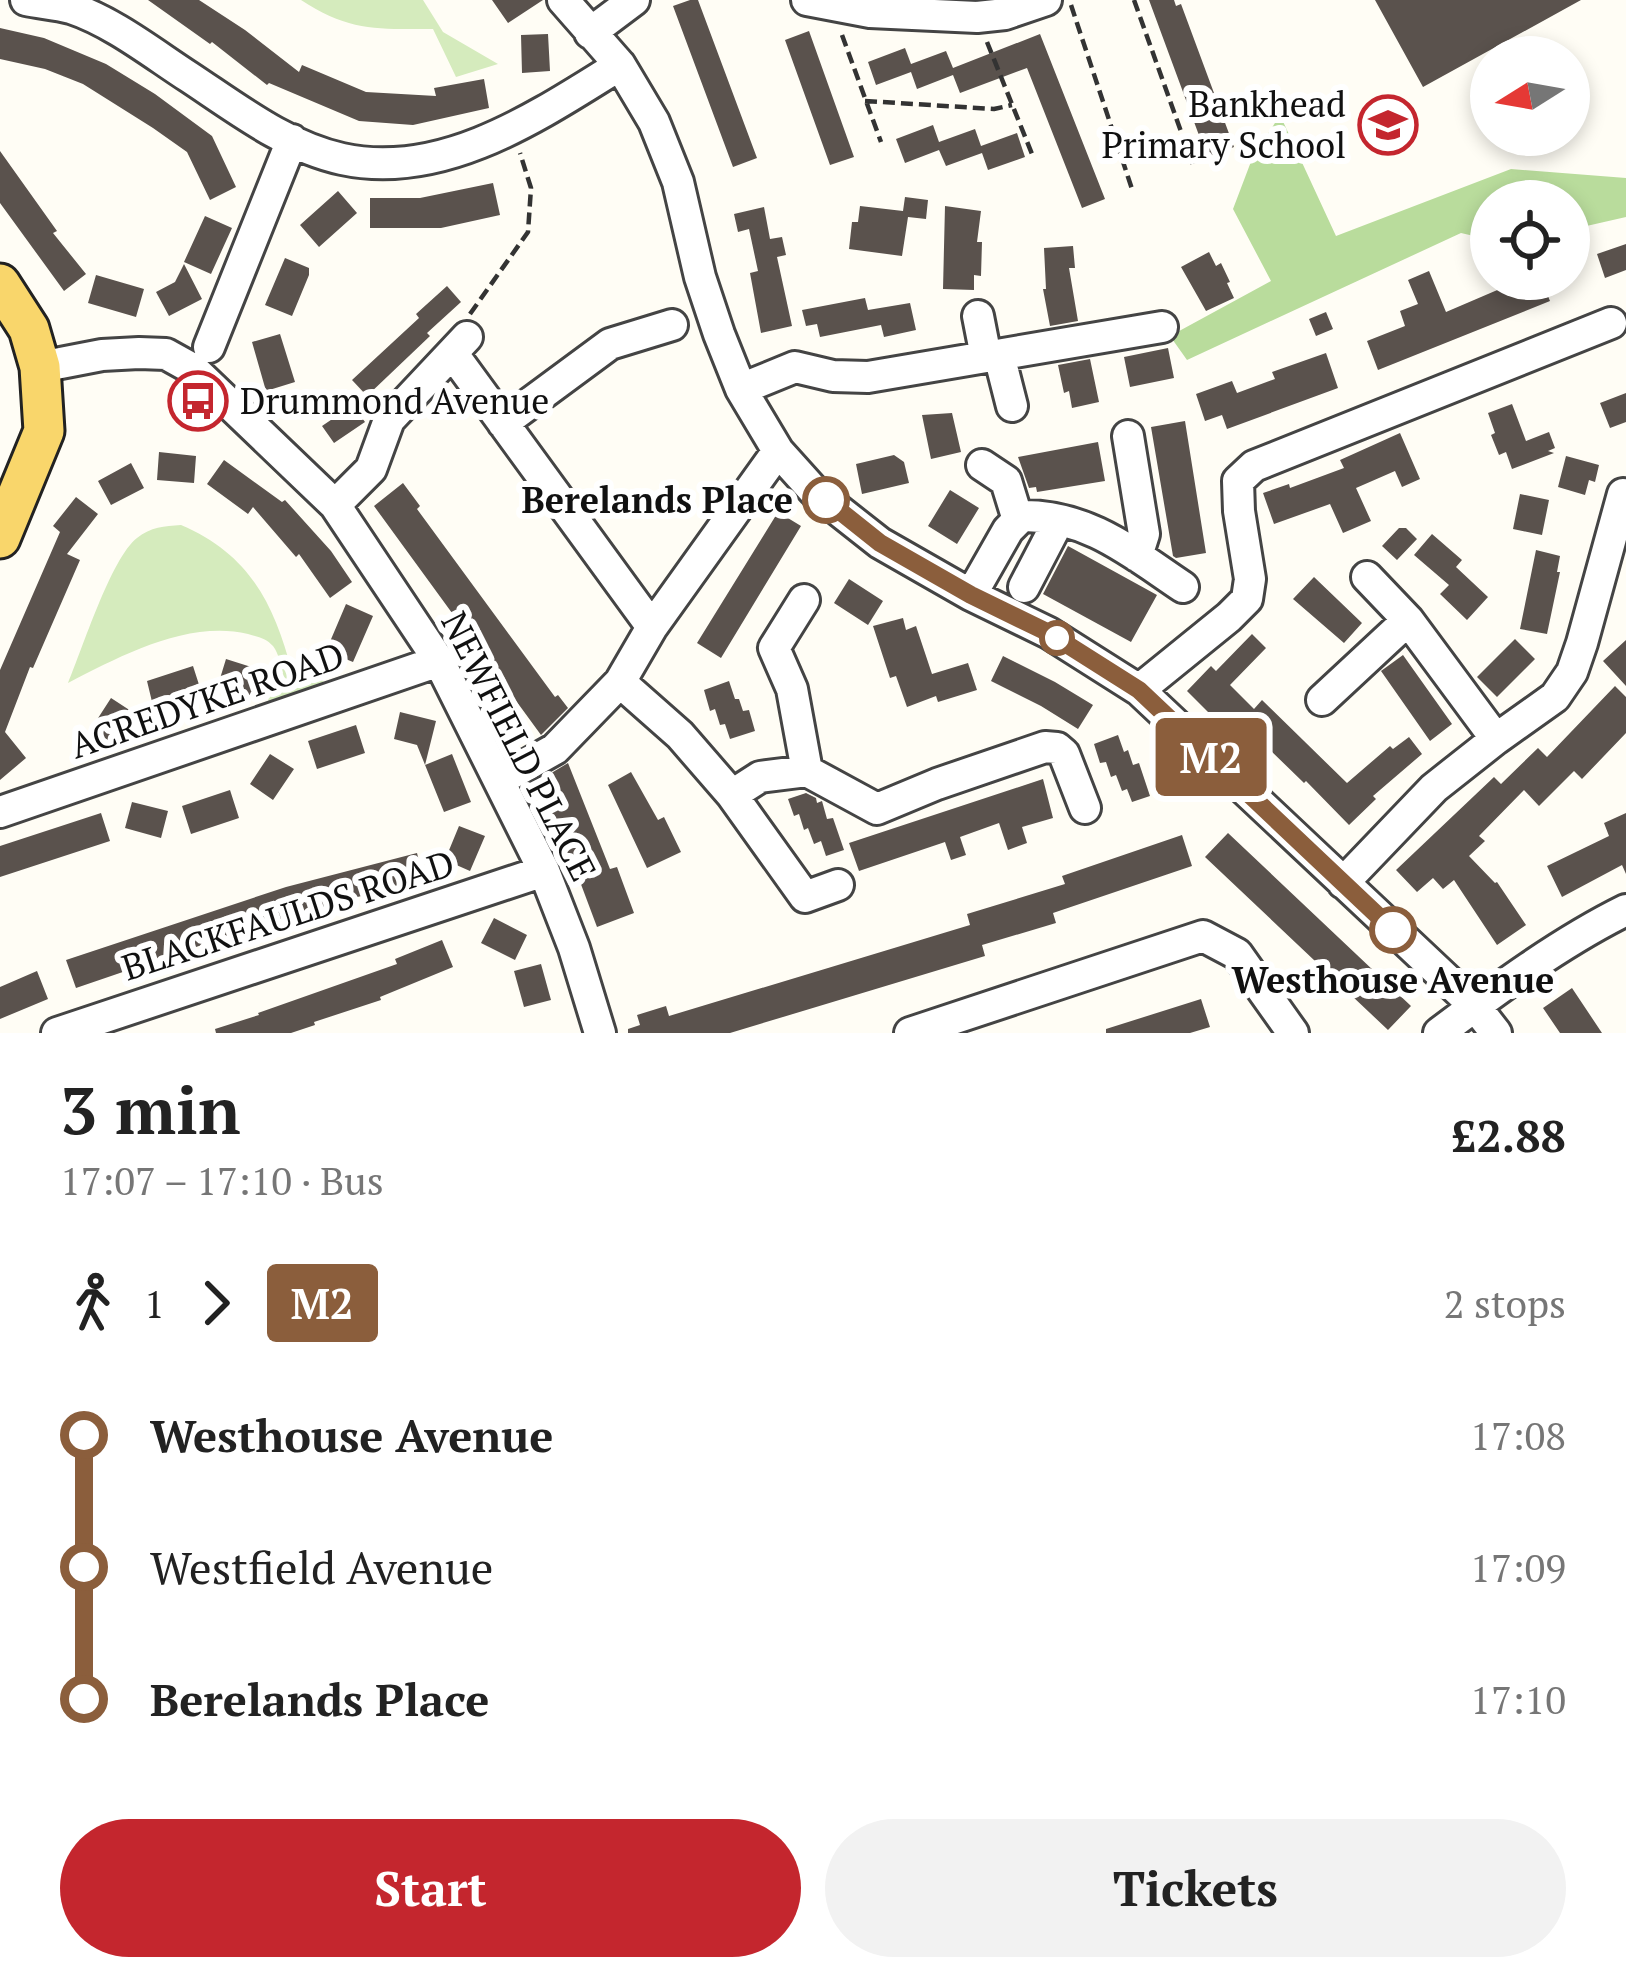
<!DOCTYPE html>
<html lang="en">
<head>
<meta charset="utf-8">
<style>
	:root { --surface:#fff; --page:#f2f2f2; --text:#222; --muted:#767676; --accent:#c4262e }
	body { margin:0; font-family:"PT Serif",serif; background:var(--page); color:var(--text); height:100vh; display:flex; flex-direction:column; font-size:45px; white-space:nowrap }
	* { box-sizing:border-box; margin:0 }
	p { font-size:39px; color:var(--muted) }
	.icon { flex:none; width:66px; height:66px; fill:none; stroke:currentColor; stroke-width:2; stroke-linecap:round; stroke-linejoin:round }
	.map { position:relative; height:1033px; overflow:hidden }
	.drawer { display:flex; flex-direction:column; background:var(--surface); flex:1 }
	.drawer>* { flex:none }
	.badge { padding:0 24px; border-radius:9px; font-size:42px; line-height:78px }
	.needle { width:78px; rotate:259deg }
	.controls { position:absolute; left:1470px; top:36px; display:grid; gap:24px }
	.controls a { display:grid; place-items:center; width:120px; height:120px; border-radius:50%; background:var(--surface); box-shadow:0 6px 18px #0003; font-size:60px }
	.map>.badge { position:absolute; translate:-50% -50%; box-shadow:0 0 0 6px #fff }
	.legs { display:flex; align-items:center; gap:18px; height:132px; padding:0 60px; font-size:39px }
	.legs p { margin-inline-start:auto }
	.headline { display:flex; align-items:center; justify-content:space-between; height:204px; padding:0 60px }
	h1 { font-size:66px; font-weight:700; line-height:90px }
	.cta { display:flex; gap:24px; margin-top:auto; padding:24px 60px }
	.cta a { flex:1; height:138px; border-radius:72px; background:var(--accent); color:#fff; font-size:48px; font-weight:700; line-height:138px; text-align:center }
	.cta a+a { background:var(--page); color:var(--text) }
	ul { padding:0 60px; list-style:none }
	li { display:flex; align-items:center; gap:42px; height:132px; font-size:45px }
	li i { display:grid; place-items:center; width:18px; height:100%; margin:0 15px; background:currentColor }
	li i::after { content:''; width:30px; height:30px; margin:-15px; border:9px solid; border-radius:50%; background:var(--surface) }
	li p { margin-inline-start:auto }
	li:first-child i { background:linear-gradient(#0000 50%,currentColor 0) }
	li:last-child i { background:linear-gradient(currentColor 50%,#0000 0) }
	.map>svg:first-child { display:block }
	.green { fill:#d5ebbd }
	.forest { fill:#b9dc9c }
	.building { fill:#5a524d }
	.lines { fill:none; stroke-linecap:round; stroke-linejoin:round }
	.minor-casing { stroke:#444; stroke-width:36 }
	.major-casing { stroke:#222; stroke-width:45 }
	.path { stroke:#333; stroke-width:4.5; stroke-dasharray:12 6; stroke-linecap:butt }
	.minor { stroke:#fff; stroke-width:30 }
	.major { stroke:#f9d66b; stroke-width:39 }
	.line-1-casing { stroke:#fff; stroke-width:27 }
	.line-1 { stroke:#8b5e3c; stroke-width:18 }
	.stop-1-dot { fill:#fff; stroke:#8b5e3c; stroke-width:6 }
	.labels { text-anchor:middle; stroke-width:12; stroke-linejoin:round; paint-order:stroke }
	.poi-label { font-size:36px; fill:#111; stroke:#fff; text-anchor:end }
	.stop-label { font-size:36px; font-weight:bold; fill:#111; stroke:#fff; text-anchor:end }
	.street-label { font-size:36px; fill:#111; stroke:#fff }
</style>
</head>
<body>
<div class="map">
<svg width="1626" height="1033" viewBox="0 0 1626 1033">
	<rect width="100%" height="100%" fill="#fffdf5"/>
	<path class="green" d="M301,0h122l20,32 55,32 -42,13 -23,-48c-55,0 -83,3 -132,-29z
		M181,525c68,29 93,78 111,147 18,0 25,2 38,16l-62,19c0,-15 4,-24 15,-34 -3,-10 -4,-19 -10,-27 -7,-8 -15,-9 -25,-12 -61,-14 -127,22 -180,49 14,-33 43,-125 69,-145 14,-11 27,-12 44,-13z"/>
	<path class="forest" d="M1280,115l56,121 175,-67 115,9v39l-57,13v-29h-78v39l-30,-7 -274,127 -17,-24 101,-55 -38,-72 19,-50z"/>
	<path class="building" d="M148,0h51l46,30 54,42 3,-7 64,27 70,4 -2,-8 50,-9 5,29 -76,17 -54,-4 -90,-38 -2,2 -55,-43 -2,2z
		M492,0h51l-35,23z
		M690,0h8l59,158 -24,9 -60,-161z
		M1149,0h25l2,6 5,-2 53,143 -27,10z
		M1375,0h206l-158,87z
		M0,28l44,10 62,26 49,30 57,42 24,51 -26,13 -23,-48 -34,-24 -70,-44 -38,-15 -45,-10z
		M809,31l45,126 -24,8 -45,-125z
		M548,34l2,37 -28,2 -1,-38z
		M1040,34l65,165 -23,9 -55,-140 -67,25 -7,-18 -36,14 -6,-17 -35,13 -8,-23 37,-14 6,16 35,-13 7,17z
		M933,125l6,17 36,-13 6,17 36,-13 8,24 -37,13 -6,-17 -36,13 -7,-16 -34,13 -9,-24z
		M0,151l57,80 -4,2 33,41 -22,17 -64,-88z
		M493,183l7,32 -59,13h-71v-30h50z
		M338,191l19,22 -38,34 -19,-22z
		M905,197l23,3 -2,19 -18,-2 -6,39 -53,-7 3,-27h6l2,-16 43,5z
		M945,206l36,5 -4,31h5l-1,34 -7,-1v15l-31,-1z
		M764,207l6,32 12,-2 4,18 -9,2 15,69 -31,7 -11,-60 8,-2 -9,-42 -11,3 -4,-18z
		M205,216l27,12 -21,46 -27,-12z
		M1626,244v26l-21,8 -8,-24z
		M1073,246l2,22h-6l9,53 -28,5 -7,-37h3l-2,-41z
		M1209,252l7,14 5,-3 9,19 -3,1 7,15 -28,13 -25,-44z
		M285,258l24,10v7l-17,41 -27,-11z
		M184,264l18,35 -33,17 -13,-24 19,-10z
		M1429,271l17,41 77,-33h18l9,22 -172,69 -11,-29 38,-15 -5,-15 18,-7 -10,-24z
		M96,275l48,14 -8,28 -48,-14z
		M447,286l14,16 -34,31 3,3 -63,60 -15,-16 67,-62 -3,-4z
		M865,298l3,12 42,-7 6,27 -32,7 -3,-12 -61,12 -3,-13 -11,2 -4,-16z
		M1326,312l7,17 -17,7 -7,-17z
		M280,334l15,48 -29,9 -14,-49z
		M1168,348l6,30 -44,9 -6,-30z
		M1326,353l12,35 -111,41 -5,-14 -17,6 -9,-27 36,-13 5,12 38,-14 -3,-7z
		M1090,359l9,43 -27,6 -3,-17 -5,2 -6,-28z
		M1626,393v29l-16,6 -10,-25z
		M1512,404l14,37 23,-9 6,16 -7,3 6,2 -42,16 -6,-17 -7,3 -8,-20 4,-2 -7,-20z
		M353,405l12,17 -31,21 -12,-17z
		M952,413l9,39 -30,7 -9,-44z
		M1185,421l21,132 -30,5 -3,-2 -22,-129z
		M1400,433l20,46 -18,8 -7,-16 -39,17 15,33 -28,12 -13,-29 -56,20 -11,-31 26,-9 1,4 54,-20 -4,-8z
		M1098,442l7,39 -68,11 -1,-5 -7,1 -11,-31z
		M159,452l37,4 -2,27 -37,-3z
		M894,455l10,7 5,21 -47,11 -6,-30z
		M1566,456l33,9 -4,17 -6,-2 -4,15 -27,-8z
		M224,460l58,42 3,-2 46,51 21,31 -22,16 -31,-44 -3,3 -43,-50 -5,7 -41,-30z
		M131,463l13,25 -33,17 -13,-24z
		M403,483l17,23 -3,3 138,188 3,-2 10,13 -27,27 -167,-229z
		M950,490l29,18 -22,36 -29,-18z
		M1520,494l29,6 -7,35 -29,-6z
		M76,497l22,17 -31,40 13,6 -47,108 -3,-1 -25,65 21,26 -26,22v-110l60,-138 -7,-6z
		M778,512l23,14 -80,132 -24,-15z
		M1399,528h7l11,11 -20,21 -15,-14z
		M1432,534l30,26 -6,7 32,30 -21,23 -27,-26 9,-9 -35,-30z
		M1068,546l89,49 -26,47 -88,-48z
		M1536,550l24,6 -3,16h3l-13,62 -27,-5z
		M1314,577l48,46 -18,20 -51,-44z
		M849,579l34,22 -15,24 -34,-22z
		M346,604l27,12 -20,46 -27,-11z
		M903,618l3,12 10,-4 16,48 36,-11 9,27 -39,12 -2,-6 -29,11 -11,-31 -6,2 -17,-52z
		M1252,634l14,14 -36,37 24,24 8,-9 85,83 43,-37 3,3 16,-12 13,17 -49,42 3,3 -27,26 -43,-44 -2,2 -73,-71 -11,12 -33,-33 24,-25 5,5z
		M1515,639l20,20 -38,38 -20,-20z
		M1626,640v46l-23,-25z
		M1403,655l49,69 -22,17 -49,-70z
		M1003,656l52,26 38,23 -15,24 -37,-23 -50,-25z
		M226,659l35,11 -8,26 -35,-11z
		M193,666l9,28 -48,16 -7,-29z
		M729,681l6,18h4l4,12 6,-1 6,21 -25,8 -5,-15 -5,1 -5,-16 -5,2 -6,-21z
		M1615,686l11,11v36l-44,46 -8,-8 -35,35 -15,-16 -45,46 6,5 -16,15 26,27 2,-1 29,43 -29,20 -43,-65 -11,9 -10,-11 -16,14 -21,-22 98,-93 7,7 37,-36 9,9z
		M111,698l23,15 -20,31 -23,-15z
		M400,712l36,9 -11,44 27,-11 19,48 -27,10 -27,-67 -23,-6z
		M356,725l9,28 -48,16 -9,-28z
		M1118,735l6,17 4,-2 5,15 6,-2 11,33 -18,6 -5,-13 -5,2 -6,-16 -5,2 -5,-15 -6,1 -6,-19z
		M270,754l24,15 -21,31 -23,-16z
		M568,763l42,106 7,-2 17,46 -37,14 -27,-72 -3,1 -29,-75z
		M631,772l27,48 6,-3 17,35 -34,16 -39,-83z
		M1043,779l10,39 -31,9 5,16 -19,7 -9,-27 -39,14 6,18 -15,5 -6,-18 -86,29 -10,-28z
		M230,790l9,28 -48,16 -9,-28z
		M806,793l10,5 1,5 5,-2 5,18 6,-1 11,32 -18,6 -5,-15 -7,3 -6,-16 -4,2 -5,-16 -5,2 -6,-17z
		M132,802l36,9 -7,27 -36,-10z
		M101,813l9,28 -110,36v-31z
		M1626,813v61l-4,-9 -60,32 -15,-31 62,-30 -5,-13z
		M459,826l26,10 -15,35 -25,-11z
		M1228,833l183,173 -23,24 -183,-173z
		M1182,835l10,31 -139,47 3,10 -74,22 3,11 -255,77h-102v-4l12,-4 -3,-10 29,-9 3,10 301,-91 -3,-11 98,-30 -3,-8z
		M417,853l7,29 -80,18 1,3 -73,18 -196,67 -10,-28 220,-73z
		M494,918l33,17 -12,25 -34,-17z
		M442,940l11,27 -73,30 1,3 -67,22 1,3 -24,8h-75l-1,-4 44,-14 -1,-2 139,-49 -2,-5z
		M541,964l10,36 -27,7 -10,-36z
		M37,971l11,28 -48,20v-32z
		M1572,988l30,45h-42l-17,-25z
		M1201,999l9,28 -20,6h-84v-4z"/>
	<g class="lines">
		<g class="minor-casing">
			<path id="minor" d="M26,0c14,3 30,4 45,8 42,14 81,45 118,69 47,31 97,70 153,82 101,22 196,-43 278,-94
				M563,0l57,65 34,57 24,60 22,95 19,57 22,55 37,62 36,40 66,52 91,52 78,38 90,57 336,316 21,27
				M807,0l63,12 107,5 28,-3 41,-14
				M590,33l44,-33
				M978,316l8,41
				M209,347l83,-207
				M453,354l199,273
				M999,355l13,51
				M40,367l62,-12 37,-2 27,1 27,15 142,136 104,156 105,210 30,77 26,85
				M741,389l54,-22 38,9 35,1 294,-50
				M503,423l107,-79 62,-19
				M1128,436l16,98 -7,22
				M982,465l24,16 12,39
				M335,505l36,-36 18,-49 78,-83
				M1367,577l41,43 88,119
				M1024,587l35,-67
				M971,595l37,-65 14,-14c66,-1 110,37 161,71
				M804,600l-30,48 18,41 15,82
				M620,682l60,53 52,60 28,-18 47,-6 70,38 60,-25 108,-37 12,1 7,6 21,54
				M1139,690l90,-73 18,-18 3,-20 -11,-68 -1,-30 16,-15 357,-143
				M1322,700l86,-80
				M500,780l55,-31 65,-67 32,-55 126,-176
				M732,795l73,102 33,-12
				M0,812l439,-151
				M1343,883l91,-95 62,-49 59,-42 17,-25 10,-29 41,-149
				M57,1033l487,-162
				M910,1033l293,-97 34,18 56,79
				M1439,1033c57,-43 122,-91 187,-123"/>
		</g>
		<g class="major-casing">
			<path id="major" d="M0,284l29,45 11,38 4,64 -44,107"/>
		</g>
		<path class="path" d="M1134,0l59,165
			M1071,5l61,184
			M842,35l39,107
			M987,42l45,112
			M865,101l129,8 18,-4
			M470,314l58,-82 3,-44 -11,-35"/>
		<use href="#minor" class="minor"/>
		<use href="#major" class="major"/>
	</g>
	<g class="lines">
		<g class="line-1-casing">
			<path id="line-1" d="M826,500l54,43 91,52 78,38 90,57 254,240"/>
		</g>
		<use href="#line-1" class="line-1"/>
	</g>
	<defs>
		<g id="school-ring" transform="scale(3)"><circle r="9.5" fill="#fff" stroke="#c4262e" stroke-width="1.5"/><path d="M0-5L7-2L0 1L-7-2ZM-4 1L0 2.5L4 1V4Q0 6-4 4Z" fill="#c4262e"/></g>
		<g id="bus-ring" transform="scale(3)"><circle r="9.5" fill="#fff" stroke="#c4262e" stroke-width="1.5"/><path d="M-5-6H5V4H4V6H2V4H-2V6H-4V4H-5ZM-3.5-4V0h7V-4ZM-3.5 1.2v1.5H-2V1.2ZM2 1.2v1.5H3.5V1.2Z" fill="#c4262e"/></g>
	</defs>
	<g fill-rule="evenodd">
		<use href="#school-ring" x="1388" y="125"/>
		<use href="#bus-ring" x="198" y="401"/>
	</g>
	<g class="stop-1-dot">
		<circle cx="826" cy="500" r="21"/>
		<circle cx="1057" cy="638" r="15"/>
		<circle cx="1393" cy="930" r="21"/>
	</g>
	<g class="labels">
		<g class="poi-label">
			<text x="1346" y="117">Bankhead<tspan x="1346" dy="41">Primary School</tspan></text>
			<text x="240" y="414" text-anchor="start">Drummond Avenue</text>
		</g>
		<g class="stop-label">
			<text x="793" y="513">Berelands Place</text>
			<text x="1393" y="993" text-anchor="middle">Westhouse Avenue</text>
		</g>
		<g class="street-label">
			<text transform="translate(207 700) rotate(-19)" y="13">ACREDYKE ROAD</text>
			<text transform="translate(519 746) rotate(63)" y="13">NEWFIELD PLACE</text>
			<text transform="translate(288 915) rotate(-18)" y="13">BLACKFAULDS ROAD</text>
		</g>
	</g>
</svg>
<div class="controls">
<a><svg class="needle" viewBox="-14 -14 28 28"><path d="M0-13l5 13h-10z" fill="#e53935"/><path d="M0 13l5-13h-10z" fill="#767676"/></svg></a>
<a><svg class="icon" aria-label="locate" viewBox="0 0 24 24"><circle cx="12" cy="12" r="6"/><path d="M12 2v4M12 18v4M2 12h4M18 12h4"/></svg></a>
</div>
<b class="badge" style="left:1211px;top:757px;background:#8b5e3c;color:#fff">M2</b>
</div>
<section class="drawer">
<div class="headline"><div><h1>3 min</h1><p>17:07 – 17:10 · Bus</p></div><b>£2.88</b></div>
<div class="legs"><svg class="icon" aria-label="walk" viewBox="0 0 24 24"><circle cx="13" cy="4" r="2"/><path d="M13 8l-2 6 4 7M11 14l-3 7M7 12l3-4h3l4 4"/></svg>1<svg class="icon" aria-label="forward" viewBox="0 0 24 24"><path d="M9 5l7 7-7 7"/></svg><b class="badge" style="background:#8b5e3c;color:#fff">M2</b><p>2 stops</p></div>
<ul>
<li><i style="color:#8b5e3c"></i><b>Westhouse Avenue</b><p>17:08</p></li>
<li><i style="color:#8b5e3c"></i><span>Westfield Avenue</span><p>17:09</p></li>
<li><i style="color:#8b5e3c"></i><b>Berelands Place</b><p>17:10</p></li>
</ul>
<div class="cta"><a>Start</a><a>Tickets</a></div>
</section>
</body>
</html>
